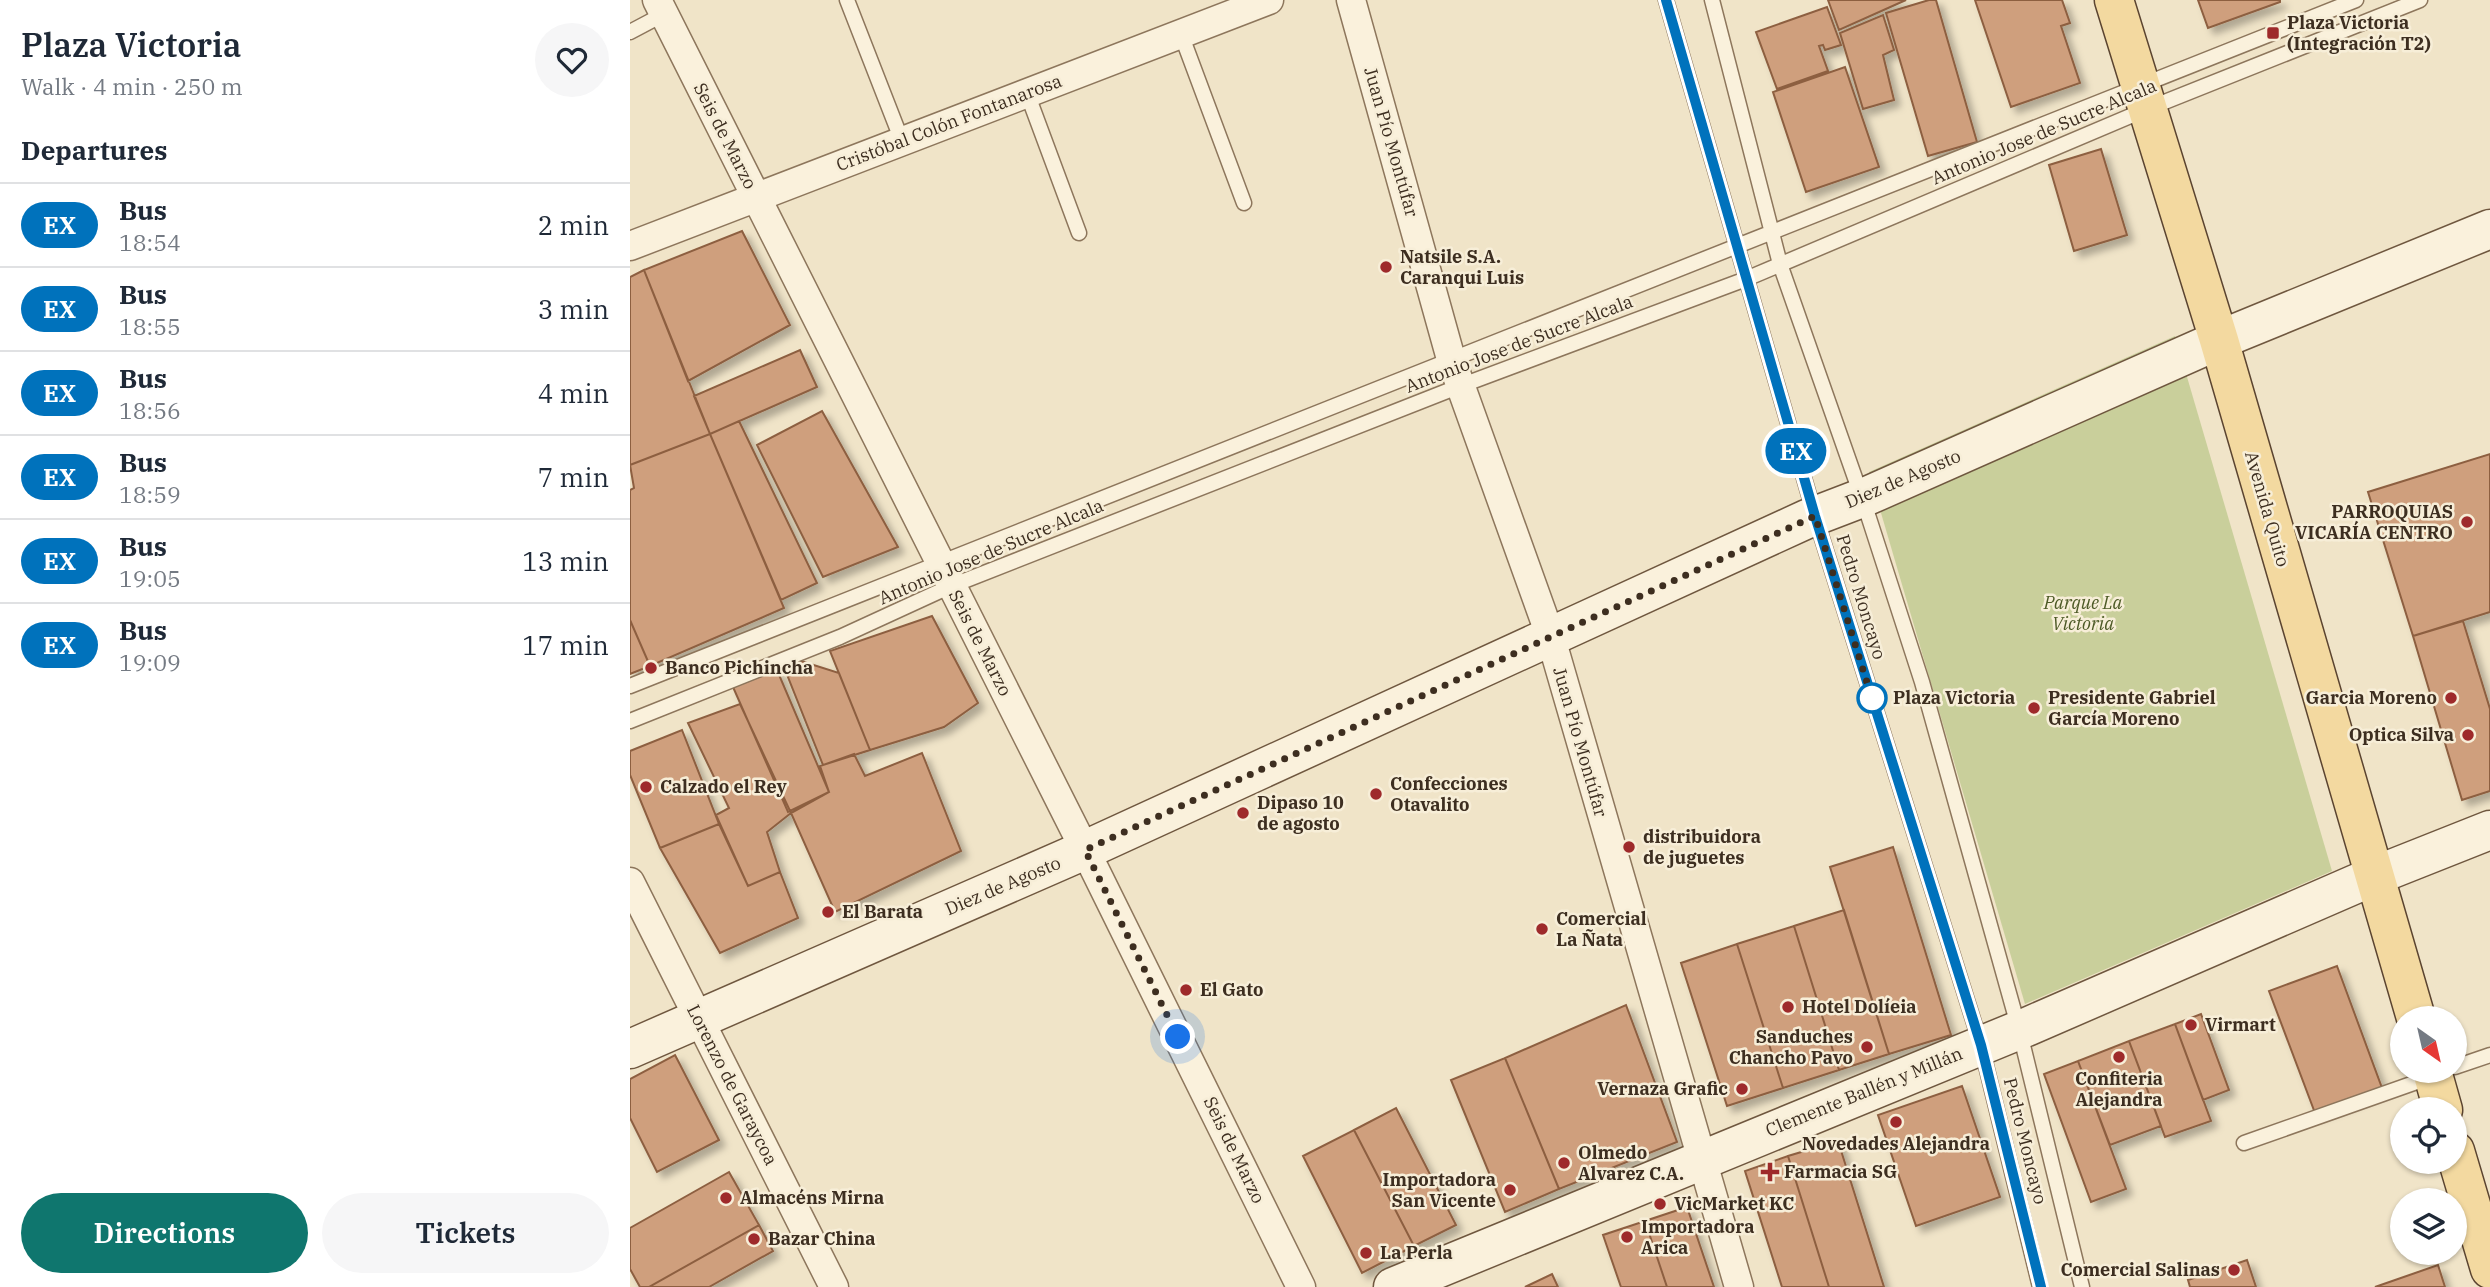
<!DOCTYPE html>
<html lang="en">
<head>
<meta charset="utf-8">
<style>
	:root { --surface:#fff; --page:#f6f6f7; --text:#1f2937; --muted:#747a83; --line:#e0e1e3; --accent:#0f766e }
	body { margin:0; font-family:"IBM Plex Serif",serif; background:var(--page); color:var(--text); height:100vh; display:flex; flex-direction:column; font-size:26px; white-space:nowrap }
	* { box-sizing:border-box; margin:0 }
	p { font-size:23px; color:var(--muted) }
	.icon { flex:none; width:38px; height:38px; fill:none; stroke:currentColor; stroke-width:2; stroke-linecap:round; stroke-linejoin:round }
	.map { position:relative; flex:1; overflow:hidden }
	.drawer { display:flex; flex-direction:column; background:var(--surface); width:630px }
	.drawer>* { flex:none }
	.badge { padding:0 14px; border-radius:23px; font-size:24px; line-height:46px }
	.needle { width:46px; rotate:146deg }
	.fabs { position:absolute; left:1760px; top:1006px; display:grid; gap:14px }
	.fabs a { display:grid; place-items:center; width:77px; height:77px; border-radius:50%; background:var(--surface); box-shadow:0 2px 5px #0004; font-size:35px }
	.you { position:absolute; width:35px; height:35px; margin:-18px; border:5px solid #fff; border-radius:50%; background:#1a73e8; box-shadow:0 0 0 10px #1a73e833 }
	.map>.badge { position:absolute; translate:-50% -50%; box-shadow:0 0 0 4px #fff }
	h2 { padding:0 21px; font-size:26px; line-height:63px }
	.round { display:grid; place-items:center; flex:none; width:74px; height:74px; border-radius:37px; background:var(--page) }
	.head { display:flex; align-items:center; justify-content:space-between; height:119px; padding:0 21px }
	h1 { font-size:33px; font-weight:600; line-height:52px }
	.action { display:flex; gap:14px; margin-top:auto; padding:14px 21px }
	.action a { flex:1; height:80px; border-radius:42px; background:var(--accent); color:#fff; font-size:28px; font-weight:600; line-height:80px; text-align:center }
	.action a+a { background:var(--page); color:var(--text) }
	ul { padding:0; list-style:none }
	li { display:flex; align-items:center; gap:21px; height:84px; padding:0 21px; border-top:2px solid var(--line) }
	li div { flex:1 }
	li b { display:block; font-size:26px }
	li em { font-style:normal }
	li .badge { min-width:77px; font-weight:700; text-align:center }
	main { display:flex; flex:1; min-height:0 }
	.map>svg:first-child { display:block }
	.green { fill:#c9cf9b }
	.building { fill:#cf9f7d; stroke:#8d5f41; stroke-width:2; filter:url(#shadow) }
	.lines { fill:none; stroke-linecap:round; stroke-linejoin:round }
	.lane-casing { stroke:#8d765c; stroke-width:17 }
	.street-casing { stroke:#8d765c; stroke-width:31 }
	.secondary-casing { stroke:#6f573f; stroke-width:41 }
	.primary-casing { stroke:#5b4430; stroke-width:41 }
	.lane { stroke:#faf1dc; stroke-width:14 }
	.street { stroke:#faf1dc; stroke-width:28 }
	.secondary { stroke:#faf1dc; stroke-width:38 }
	.primary { stroke:#f3d9a0; stroke-width:38 }
	.line-casing { stroke:#fff; stroke-width:16 }
	.line { stroke:#0072bc; stroke-width:10 }
	.walk { stroke:#3d2e20; stroke-width:7; stroke-dasharray:0 12.6 }
	.poi-dot { fill:#9e2a2b; stroke:#f7eed8; stroke-width:2.5 }
	.stop-dot { fill:#fff; stroke:#0072bc; stroke-width:3.5 }
	.labels { text-anchor:middle; stroke-width:5; stroke-linejoin:round; paint-order:stroke }
	.poi-label { font-size:18px; font-weight:bold; fill:#3d2e20; stroke:#f7eed8; text-anchor:start }
	.street-label { font-size:18px; fill:#3d2e20; stroke:#f7eed8 }
	.park-label { font-size:18px; font-style:italic; fill:#4d5a26; stroke:#f7eed8 }
	.stop-label { font-size:18px; font-weight:bold; fill:#3d2e20; stroke:#f7eed8; text-anchor:start }
</style>
</head>
<body>
<main>
<section class="drawer">
<div class="head"><div><h1>Plaza Victoria</h1><p>Walk · 4 min · 250 m</p></div><a class="round"><svg class="icon" aria-label="heart" viewBox="0 0 24 24"><path d="M12 20l-8-8c-3-5 5-10 8-4 3-6 11-1 8 4z"/></svg></a></div>
<h2>Departures</h2>
<ul>
<li><span class="badge" style="background:#0072bc;color:#fff">EX</span><div><b>Bus</b><p>18:54</p></div><em>2 min</em></li>
<li><span class="badge" style="background:#0072bc;color:#fff">EX</span><div><b>Bus</b><p>18:55</p></div><em>3 min</em></li>
<li><span class="badge" style="background:#0072bc;color:#fff">EX</span><div><b>Bus</b><p>18:56</p></div><em>4 min</em></li>
<li><span class="badge" style="background:#0072bc;color:#fff">EX</span><div><b>Bus</b><p>18:59</p></div><em>7 min</em></li>
<li><span class="badge" style="background:#0072bc;color:#fff">EX</span><div><b>Bus</b><p>19:05</p></div><em>13 min</em></li>
<li><span class="badge" style="background:#0072bc;color:#fff">EX</span><div><b>Bus</b><p>19:09</p></div><em>17 min</em></li>
</ul>
<div class="action"><a>Directions</a><a>Tickets</a></div>
</section>
<div class="map">
<svg width="1860" height="1287" viewBox="0 0 1860 1287">
	<defs>
		<filter id="shadow"><feDropShadow dx="6" dy="6" stdDeviation="3.5" flood-color="#0004"/></filter>
	</defs>
	<rect width="100%" height="100%" fill="#f0e4c8"/>
	<path class="green" d="M1545,336l157,535 -307,133 -156,-532z"/>
	<path class="building" d="M1198,0h78l-67,30z
		M1299,0h7l41,142 -49,14 -42,-143z
		M1345,0h87l8,23 -9,3 19,57 -69,24z
		M1568,0h82v2l-72,26z
		M1197,7l14,38 -16,5 -2,-5 -4,1 9,25 -51,18 -21,-57z
		M1253,15l11,35 -11,5 11,45 -31,9 -23,-76z
		M1215,67l34,100 -73,25 -33,-100z
		M1471,149l26,86 -53,16 -25,-86z
		M112,231l48,94 -102,56 -44,-111z
		M14,270l66,164 -80,31v-188z
		M170,350l17,37 -107,47 -16,-38z
		M192,411l76,136 -75,30 -66,-132z
		M109,421l78,162 -36,17 -71,-166z
		M80,434l74,174 -134,58 -20,-46v-130l4,-2 -4,-23z
		M1860,454v158l-77,24 -45,-144z
		M302,616l46,87 -34,24 -74,23 -40,-99z
		M0,620l20,46 -20,8z
		M1833,621l27,88v82l-28,9 -49,-164z
		M171,661l38,12 31,77 -47,15 -39,-98z
		M147,670l52,122 -41,20 -55,-125z
		M110,704l51,109 -24,19 13,40 -32,14 -32,-71 13,-7 -41,-85z
		M52,730l37,94 -59,24 -30,-73v-24z
		M292,753l39,98 -126,61 -44,-99 38,-21 -9,-26 34,-12 11,22z
		M89,824l29,62 32,-14 18,46 -78,35 -60,-105z
		M1263,847l58,188 -62,19 -59,-187z
		M1214,910l45,144 -50,16 -45,-144z
		M1164,926l45,144 -56,18 -46,-144z
		M1107,944l46,144 -56,18 -46,-143z
		M1707,966l45,122 -67,25 -46,-122z
		M996,1005l51,137 -118,47 -54,-131z
		M1571,1014l28,76 -26,10 -28,-76z
		M1545,1024l36,97 -46,16 -36,-96z
		M1499,1041l32,85 -51,19 -32,-84z
		M45,1055l44,85 -62,32 -27,-54v-39z
		M875,1058l54,131 -54,23 -54,-132z
		M1448,1061l48,128 -35,13 -47,-128z
		M1332,1086l38,111 -84,29 -38,-111z
		M766,1108l60,117 -42,21 -60,-116z
		M724,1130l60,116 -52,27 -59,-117z
		M1208,1141l46,146h-55l-41,-131z
		M1158,1156l41,131h-47l-37,-116z
		M99,1172l30,53 -110,62h-9l-10,-18v-41z
		M1057,1207l27,80h-47l-22,-66z
		M1015,1221l22,66h-46l-18,-52z
		M129,1225l14,26 -64,36h-60z
		M1617,1260l9,27h-66l-2,-7z
		M1808,1265l7,22h-70z
		M922,1274l6,13h-33z"/>
	<g class="lines">
		<g class="lane-casing">
			<path id="lane" d="M217,0l55,141
				M1036,0l149,516 166,529 59,242
				M1082,0l68,264 87,248 55,170 97,347 63,258
				M0,32l34,-18
				M551,34l63,169
				M397,93l52,140
				M0,686l1726,-686
				M0,721l210,-84 111,-51 509,-200 286,-107 401,-170 273,-109
				M1825,1067l35,-12
				M1614,1143l187,-66"/>
		</g>
		<g class="street-casing">
			<path id="street" d="M27,0l433,860 211,427
				M721,0l100,359 99,276 189,652
				M0,246l639,-246
				M0,882l204,405"/>
		</g>
		<g class="secondary-casing">
			<path id="secondary" d="M0,1049l455,-199 722,-331 60,-23 352,-156 271,-111
				M763,1287l636,-261 345,-150 116,-46"/>
		</g>
		<g class="primary-casing">
			<path id="primary" d="M1484,0l105,340 197,678
				M1802,1071l11,39
				M1825,1151l35,118"/>
		</g>
		<use href="#lane" class="lane"/>
		<use href="#street" class="street"/>
		<use href="#secondary" class="secondary"/>
		<use href="#primary" class="primary"/>
	</g>
	<g class="lines">
		<g class="line-casing">
			<path id="line" d="M1036,0l149,516 166,529 60,242"/>
		</g>
		<use href="#line" class="line"/>
		<path class="walk" d="M548,1037l-93,-187 730,-334 60,192 -3,-10"/>
	</g>
	<g class="poi-dot">
		<rect x="1636" y="26" width="14" height="14" rx="3.5"/>
		<circle cx="756" cy="267" r="7"/>
		<circle cx="1837" cy="522" r="7"/>
		<circle cx="21" cy="668" r="7"/>
		<circle cx="1821" cy="698" r="7"/>
		<circle cx="1404" cy="708" r="7"/>
		<circle cx="1838" cy="735" r="7"/>
		<circle cx="16" cy="787" r="7"/>
		<circle cx="746" cy="794" r="7"/>
		<circle cx="613" cy="813" r="7"/>
		<circle cx="999" cy="847" r="7"/>
		<circle cx="198" cy="912" r="7"/>
		<circle cx="912" cy="929" r="7"/>
		<circle cx="556" cy="990" r="7"/>
		<circle cx="1158" cy="1007" r="7"/>
		<circle cx="1561" cy="1025" r="7"/>
		<circle cx="1237" cy="1047" r="7"/>
		<circle cx="1489" cy="1057" r="7"/>
		<circle cx="1112" cy="1089" r="7"/>
		<circle cx="1266" cy="1122" r="7"/>
		<circle cx="934" cy="1163" r="7"/>
		<path d="M1136.5 1161.5h7v7h7v7h-7v7h-7v-7h-7v-7h7z"/>
		<circle cx="880" cy="1190" r="7"/>
		<circle cx="96" cy="1198" r="7"/>
		<circle cx="1030" cy="1204" r="7"/>
		<circle cx="997" cy="1237" r="7"/>
		<circle cx="124" cy="1239" r="7"/>
		<circle cx="736" cy="1253" r="7"/>
		<circle cx="1604" cy="1270" r="7"/>
	</g>
	<circle class="stop-dot" cx="1242" cy="698" r="14"/>
	<g class="labels">
		<g class="poi-label">
			<text x="1657" y="29">Plaza Victoria<tspan x="1657" dy="21">(Integración T2)</tspan></text>
			<text x="770" y="263">Natsile S.A.<tspan x="770" dy="21">Caranqui Luis</tspan></text>
			<text x="1823" y="518" text-anchor="end">PARROQUIAS<tspan x="1823" dy="21">VICARÍA CENTRO</tspan></text>
			<text x="35" y="674">Banco Pichincha</text>
			<text x="1418" y="704">Presidente Gabriel<tspan x="1418" dy="21">García Moreno</tspan></text>
			<text x="1807" y="704" text-anchor="end">Garcia Moreno</text>
			<text x="1824" y="741" text-anchor="end">Optica Silva</text>
			<text x="760" y="790">Confecciones<tspan x="760" dy="21">Otavalito</tspan></text>
			<text x="30" y="793">Calzado el Rey</text>
			<text x="627" y="809">Dipaso 10<tspan x="627" dy="21">de agosto</tspan></text>
			<text x="1013" y="843">distribuidora<tspan x="1013" dy="21">de juguetes</tspan></text>
			<text x="212" y="918">El Barata</text>
			<text x="926" y="925">Comercial<tspan x="926" dy="21">La Ñata</tspan></text>
			<text x="570" y="996">El Gato</text>
			<text x="1172" y="1013">Hotel Dolíeia</text>
			<text x="1575" y="1031">Virmart</text>
			<text x="1223" y="1043" text-anchor="end">Sanduches<tspan x="1223" dy="21">Chancho Pavo</tspan></text>
			<text x="1489" y="1085" text-anchor="middle">Confiteria<tspan x="1489" dy="21">Alejandra</tspan></text>
			<text x="1098" y="1095" text-anchor="end">Vernaza Grafic</text>
			<text x="1266" y="1150" text-anchor="middle">Novedades Alejandra</text>
			<text x="948" y="1159">Olmedo<tspan x="948" dy="21">Alvarez C.A.</tspan></text>
			<text x="1154" y="1178">Farmacia SG</text>
			<text x="866" y="1186" text-anchor="end">Importadora<tspan x="866" dy="21">San Vicente</tspan></text>
			<text x="110" y="1204">Almacéns Mirna</text>
			<text x="1044" y="1210">VicMarket KC</text>
			<text x="1011" y="1233">Importadora<tspan x="1011" dy="21">Arica</tspan></text>
			<text x="138" y="1245">Bazar China</text>
			<text x="750" y="1259">La Perla</text>
			<text x="1590" y="1276" text-anchor="end">Comercial Salinas</text>
		</g>
		<g class="street-label">
			<text transform="translate(319 123) rotate(-21)" y="6">Cristóbal Colón Fontanarosa</text>
			<text transform="translate(1414 132) rotate(-23)" y="6">Antonio Jose de Sucre Alcala</text>
			<text transform="translate(95 136) rotate(63)" y="6">Seis de Marzo</text>
			<text transform="translate(761 142) rotate(74)" y="6">Juan Pío Montúfar</text>
			<text transform="translate(889 344) rotate(-21)" y="6">Antonio Jose de Sucre Alcala</text>
			<text transform="translate(1273 479) rotate(-23)" y="6">Diez de Agosto</text>
			<text transform="translate(1637 509) rotate(74)" y="6">Avenida Quito</text>
			<text transform="translate(361 552) rotate(-23)" y="6">Antonio Jose de Sucre Alcala</text>
			<text transform="translate(1231 597) rotate(73)" y="6">Pedro Moncayo</text>
			<text transform="translate(350 643) rotate(63)" y="6">Seis de Marzo</text>
			<text transform="translate(950 742) rotate(74)" y="6">Juan Pío Montúfar</text>
			<text transform="translate(373 886) rotate(-23)" y="6">Diez de Agosto</text>
			<text transform="translate(102 1085) rotate(63)" y="6">Lorenzo de Garaycoa</text>
			<text transform="translate(1234 1092) rotate(-22)" y="6">Clemente Ballén y Millán</text>
			<text transform="translate(1395 1141) rotate(76)" y="6">Pedro Moncayo</text>
			<text transform="translate(604 1150) rotate(64)" y="6">Seis de Marzo</text>
		</g>
		<g class="park-label">
			<text x="1453" y="609">Parque La<tspan x="1453" dy="21">Victoria</tspan></text>
		</g>
		<g class="stop-label">
			<text x="1263" y="704">Plaza Victoria</text>
		</g>
	</g>
</svg>
<div class="fabs">
<a><svg class="needle" viewBox="-14 -14 28 28"><path d="M0-13l5 13h-10z" fill="#e53935"/><path d="M0 13l5-13h-10z" fill="#747a83"/></svg></a>
<a><svg class="icon" aria-label="locate" viewBox="0 0 24 24"><circle cx="12" cy="12" r="6"/><path d="M12 2v4M12 18v4M2 12h4M18 12h4"/></svg></a>
<a><svg class="icon" aria-label="layers" viewBox="0 0 24 24"><path d="M12 4l9 5-9 5-9-5zM3 14l9 5 9-5"/></svg></a>
</div>
<div class="you" style="left:548px;top:1037px"></div>
<b class="badge" style="left:1166px;top:451px;background:#0072bc;color:#fff">EX</b>
</div>
</main>
</body>
</html>
